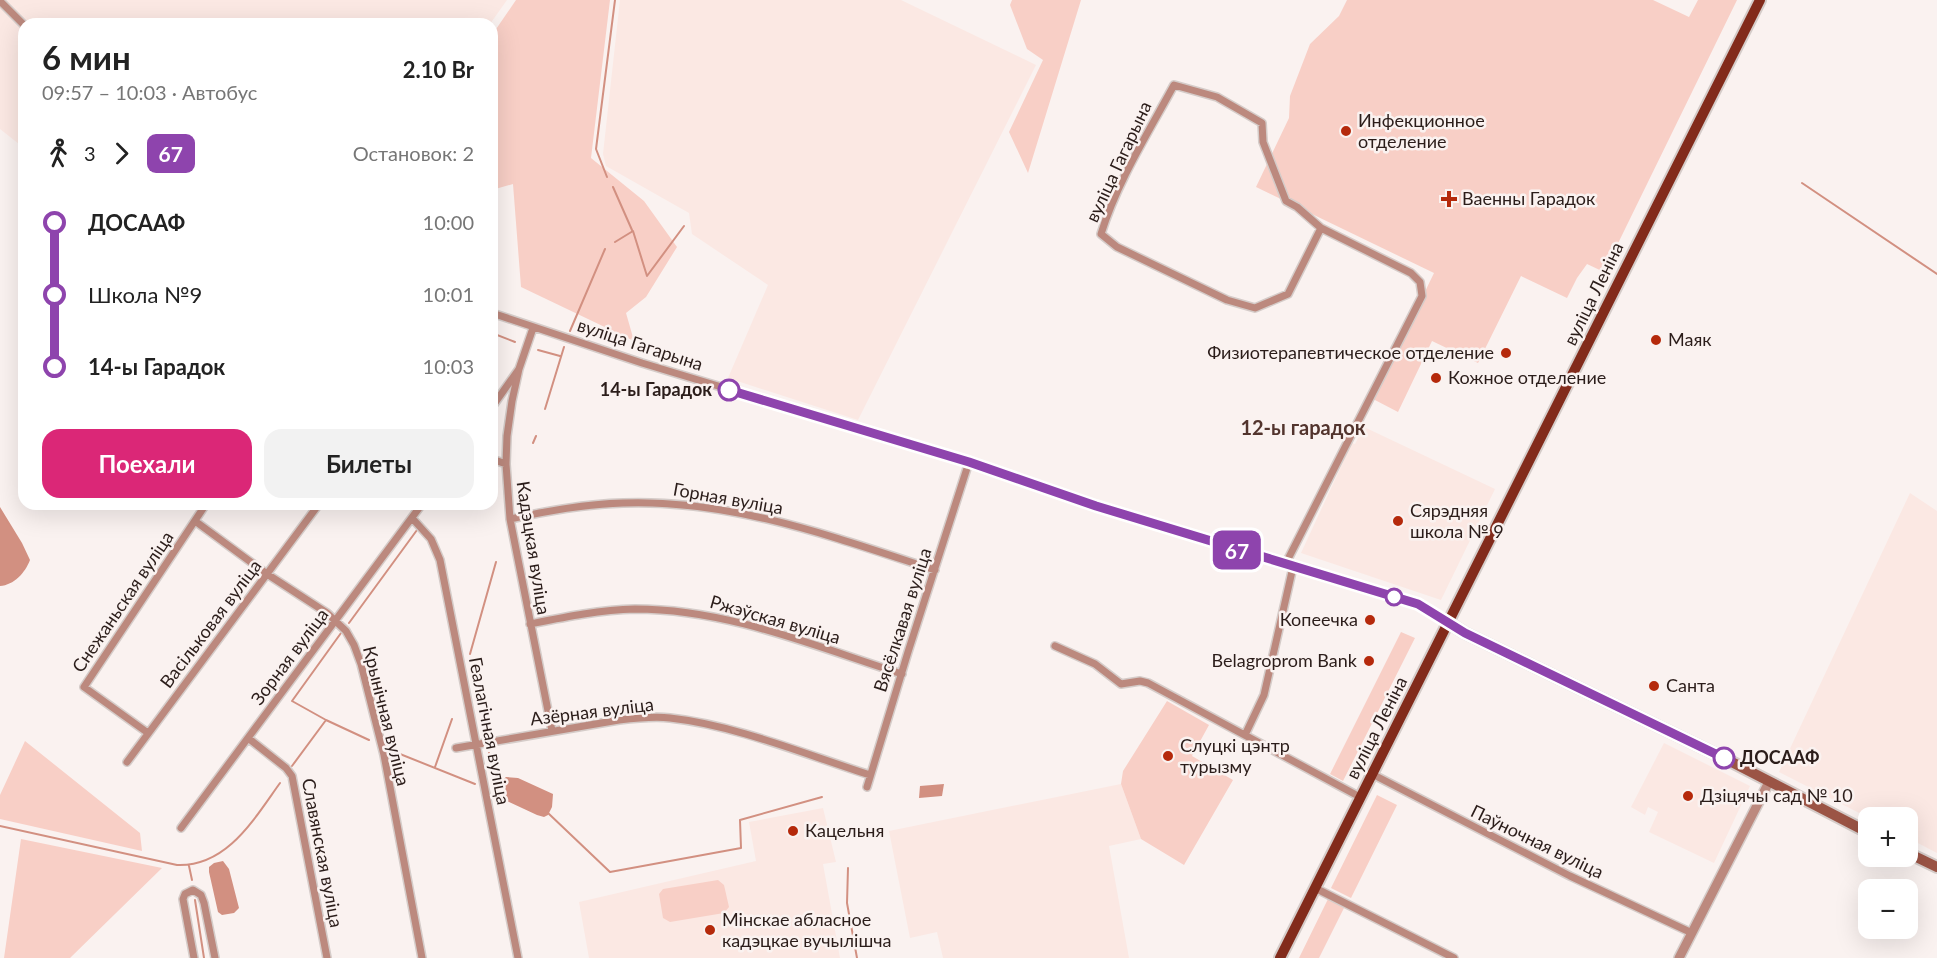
<!DOCTYPE html>
<html lang="ru">
<head>
<meta charset="utf-8">
<style>
	:root { --surface:#fff; --page:#f2f2f2; --text:#222; --muted:#767676; --accent:#db2777 }
	body { margin:0; font-family:Lato,sans-serif; background:var(--page); color:var(--text); height:100vh; display:flex; flex-direction:column; font-size:22px; white-space:nowrap }
	* { box-sizing:border-box; margin:0 }
	p { font-size:20px; color:var(--muted) }
	.icon { flex:none; width:33px; height:33px; fill:none; stroke:currentColor; stroke-width:2; stroke-linecap:round; stroke-linejoin:round }
	.map { position:relative; flex:1; overflow:hidden }
	.side { position:absolute; left:18px; top:18px; width:480px; height:492px; display:flex; flex-direction:column; background:var(--surface); border-radius:18px; box-shadow:0 6px 24px #0002 }
	.side>* { flex:none }
	.badge { padding:0 12px; border-radius:9px; font-size:21px; line-height:39px }
	.buttons { position:absolute; left:1858px; top:807px; display:grid; gap:12px }
	.buttons a { display:grid; place-items:center; width:60px; height:60px; border-radius:12px; background:var(--surface); box-shadow:0 6px 24px #0002; font-size:30px }
	.map>.badge { position:absolute; translate:-50% -50%; box-shadow:0 0 0 3px #fff }
	.legs { display:flex; align-items:center; gap:9px; height:66px; padding:0 24px; font-size:20px }
	.legs p { margin-inline-start:auto }
	.summary { display:flex; align-items:center; justify-content:space-between; height:102px; padding:0 24px }
	h1 { font-size:33px; font-weight:700; line-height:45px }
	.cta { display:flex; gap:12px; margin-top:auto; padding:12px 24px }
	.cta a { flex:1; height:69px; border-radius:18px; background:var(--accent); color:#fff; font-size:24px; font-weight:700; line-height:69px; text-align:center }
	.cta a+a { background:var(--page); color:var(--text) }
	ul { padding:0 24px; list-style:none }
	li { display:flex; align-items:center; gap:21px; height:72px; font-size:22px }
	li i { display:grid; place-items:center; width:9px; height:100%; margin:0 8px; background:currentColor }
	li i::after { content:''; width:15px; height:15px; margin:-8px; border:4px solid; border-radius:50%; background:var(--surface) }
	li p { margin-inline-start:auto }
	li:first-child i { background:linear-gradient(#0000 50%,currentColor 0) }
	li:last-child i { background:linear-gradient(currentColor 50%,#0000 0) }
	.map>svg:first-child { display:block }
	.built { fill:#fbe8e3 }
	.green { fill:#f8cfc6 }
	.water { fill:#d29081 }
	.lines { fill:none; stroke-linecap:round; stroke-linejoin:round }
	.stream { stroke:#d29081; stroke-width:2 }
	.minor-casing { stroke:#d5ccc9; stroke-width:10 }
	.tertiary-casing { stroke:#d5ccc9; stroke-width:12 }
	.secondary-casing { stroke:#d5ccc9; stroke-width:14 }
	.primary-casing { stroke:#d5ccc9; stroke-width:14 }
	.minor { stroke:#bc897e; stroke-width:7 }
	.tertiary { stroke:#bc897e; stroke-width:9 }
	.secondary { stroke:#9b5445; stroke-width:10 }
	.primary { stroke:#822b1b; stroke-width:10 }
	.line-1-casing { stroke:#fff; stroke-width:14 }
	.line-1 { stroke:#8e44ad; stroke-width:9 }
	.poi-dot { fill:#b5290b; stroke:#faf2f0; stroke-width:2 }
	.stop-1-dot { fill:#fff; stroke:#8e44ad; stroke-width:3 }
	.labels { text-anchor:middle; stroke-width:5; stroke-linejoin:round; paint-order:stroke }
	.poi-label { font-size:18px; fill:#2b1d1a; stroke:#faf2f0; text-anchor:start }
	.street-label { font-size:18px; fill:#2b1d1a; stroke:#faf2f0 }
	.stop-label { font-size:18px; font-weight:bold; fill:#2b1d1a; stroke:#faf2f0; text-anchor:end }
	.neighbourhood-label { font-size:20px; font-weight:bold; fill:#52342d; stroke:#faf2f0 }
</style>
</head>
<body>
<div class="map">
<svg width="1937" height="958" viewBox="0 0 1937 958">
	<rect width="100%" height="100%" fill="#faf2f0"/>
	<path class="built" d="M0,0h507l-17,24h-466v124l-24,-19z
		M620,0h281l135,65 -178,355 -130,-42 40,-93 -76,-51 -3,-21 -83,-47 -3,-12z
		M1364,427l131,62 -54,111 -140,-47 51,-110 3,1z
		M1910,493l27,18v342l-29,-15v-20h-39l-90,-46z
		M1664,743l86,43 -36,77 -65,-31 9,-20 -10,-5 -3,8 -14,-8z
		M1121,784l20,55 -32,7 20,112h-186l-6,-26 -27,6 -21,-107z
		M823,808l13,54 -13,2 17,94h-251l-10,-56 177,-41 -7,-39z"/>
	<path class="green" d="M516,0h94l-19,158 53,43 33,46 -31,50 -20,16 8,28 -113,-54 -8,-103 -21,6v-155z
		M1012,0h69l-53,173 -19,-41 34,-72 -16,-11 -17,-44z
		M1347,0h306l36,17 9,-17h39l-133,272 -17,-8 -10,14 -10,20 -46,-22 -43,87 -46,-22 -34,71 -25,-13 61,-126 -178,-86 33,-69 1,-22 20,-52 29,-28z
		M1401,632l14,6 -72,143 -13,-7z
		M1167,701l42,24 -17,31 41,24 -49,85 -43,-26 -20,-55 2,-13z
		M25,741l115,92 2,18 -142,-32v-24z
		M1377,795l20,10 -46,93 -20,-10z
		M21,839l141,29 -92,90h-66z
		M718,880l6,5 5,22 -5,6 -54,9 -7,-4 -4,-24 4,-5z
		M1328,899l16,9 -25,50h-20z"/>
	<path class="water" d="M0,507l22,36 8,17c-5,13 -16,25 -30,26z
		M506,777l12,1 35,16 -1,13 -4,8 -4,2 -7,-2 -39,-18 -3,-4 6,-12z
		M944,784l-2,12 -23,2 1,-12z
		M223,861l6,8 10,39 -5,5 -12,2 -4,-3 -9,-40v-5l5,-4z"/>
	<g class="lines">
		<path class="stream" d="M607,177l-11,-28 19,-149
			M1802,183l135,91
			M613,187l19,43
			M615,242l18,-11 14,45 37,-50
			M570,331l35,-82
			M492,333l23,9
			M538,350l22,6
			M545,409l19,-62
			M533,443l3,-7
			M349,623l68,-93
			M341,633l-49,68 34,19 43,20
			M470,654l26,-92
			M390,750l85,34
			M489,753l7,23 6,6
			M292,766l34,-46
			M435,767l17,-48
			M548,813l62,59 131,-24 -1,-28 82,-23
			M0,826l177,39c50,2 77,-46 103,-82
			M189,866l3,14
			M848,868l-1,35 10,55
			M195,900l9,58"/>
		<g class="minor-casing">
			<path id="minor" d="M0,1l24,24
				M492,313l150,50 327,99 127,44 322,98 31,19
				M519,369l-7,32 -5,35 -1,28 4,55 42,212
				M492,407l27,-38 14,-41
				M492,459l14,5
				M412,518l19,21 9,21 78,398
				M510,519c38,-8 75,-15 113,-16 108,-4 211,34 312,67
				M195,521l72,53 60,39 19,18 8,14 7,19 23,91 38,203
				M1285,565l137,-269 -2,-14 -9,-9 -90,-45 -24,-21 -11,-6 -23,-59 -1,-19 -45,-26 -43,-12c-26,48 -57,97 -73,149l16,13 110,53 28,8 33,-14 33,-66
				M530,624c35,-7 69,-14 105,-15 93,0 179,37 267,65
				M1055,646l40,18 26,20 19,-3 8,2 212,114
				M148,733l-64,-46 122,-183
				M1245,735l19,-40 29,-128
				M248,738l38,30 6,8 35,182
				M456,748l163,-28c17,-2 34,-4 51,-2 65,7 137,37 200,57
				M127,762l192,-258
				M1372,774l198,102 122,57
				M867,787l41,-135 61,-190
				M181,828l241,-324
				M1315,888l139,70
				M194,958l-11,-59 2,-5 8,-4 8,5 3,8 11,55"/>
		</g>
		<g class="tertiary-casing">
			<path id="tertiary" d="M1679,958l90,-176"/>
		</g>
		<g class="secondary-casing">
			<path id="secondary" d="M1449,623l16,10 259,125 145,75
				M1908,853l29,14"/>
		</g>
		<g class="primary-casing">
			<path id="primary" d="M1280,958l480,-958"/>
		</g>
		<use href="#minor" class="minor"/>
		<use href="#tertiary" class="tertiary"/>
		<use href="#secondary" class="secondary"/>
		<use href="#primary" class="primary"/>
	</g>
	<g class="lines">
		<g class="line-1-casing">
			<path id="line-1" d="M729,390l240,72 127,44 322,98 47,29 259,125"/>
		</g>
		<use href="#line-1" class="line-1"/>
	</g>
	<g class="poi-dot">
		<circle cx="1346" cy="131" r="6"/>
		<path d="M1446 190h6v6h6v6h-6v6h-6v-6h-6v-6h6z"/>
		<circle cx="1656" cy="340" r="6"/>
		<circle cx="1506" cy="353" r="6"/>
		<circle cx="1436" cy="378" r="6"/>
		<circle cx="1398" cy="521" r="6"/>
		<circle cx="1370" cy="620" r="6"/>
		<circle cx="1369" cy="661" r="6"/>
		<circle cx="1654" cy="686" r="6"/>
		<circle cx="1168" cy="756" r="6"/>
		<circle cx="1688" cy="796" r="6"/>
		<circle cx="793" cy="831" r="6"/>
		<circle cx="710" cy="930" r="6"/>
	</g>
	<g class="stop-1-dot">
		<circle cx="729" cy="390" r="10"/>
		<circle cx="1394" cy="597" r="8"/>
		<circle cx="1724" cy="758" r="10"/>
	</g>
	<g class="labels">
		<g class="poi-label">
			<text x="1358" y="127">Инфекционное<tspan x="1358" dy="21">отделение</tspan></text>
			<text x="1462" y="205">Ваенны Гарадок</text>
			<text x="1668" y="346">Маяк</text>
			<text x="1494" y="359" text-anchor="end">Физиотерапевтическое отделение</text>
			<text x="1448" y="384">Кожное отделение</text>
			<text x="1410" y="517">Сярэдняя<tspan x="1410" dy="21">школа № 9</tspan></text>
			<text x="1358" y="626" text-anchor="end">Копеечка</text>
			<text x="1357" y="667" text-anchor="end">Belagroprom Bank</text>
			<text x="1666" y="692">Санта</text>
			<text x="1180" y="752">Слуцкі цэнтр<tspan x="1180" dy="21">турызму</tspan></text>
			<text x="1700" y="802">Дзіцячы сад № 10</text>
			<text x="805" y="837">Кацельня</text>
			<text x="722" y="926">Мінскае абласное<tspan x="722" dy="21">кадэцкае вучылішча</tspan></text>
		</g>
		<g class="street-label">
			<text transform="translate(1119 162) rotate(-65)" y="6">вуліца Гагарына</text>
			<text transform="translate(1594 294) rotate(-64)" y="6">вуліца Леніна</text>
			<text transform="translate(640 345) rotate(18)" y="6">вуліца Гагарына</text>
			<text transform="translate(728 499) rotate(10)" y="6">Горная вуліца</text>
			<text transform="translate(533 548) rotate(81)" y="6">Кадэцкая вуліца</text>
			<text transform="translate(123 602) rotate(-56)" y="6">Снежаньская вуліца</text>
			<text transform="translate(775 620) rotate(16)" y="6">Ржэўская вуліца</text>
			<text transform="translate(903 620) rotate(-72)" y="6">Вясёлкавая вуліца</text>
			<text transform="translate(211 624) rotate(-53)" y="6">Васільковая вуліца</text>
			<text transform="translate(290 657) rotate(-53)" y="6">Зорная вуліца</text>
			<text transform="translate(592 712) rotate(-7)" y="6">Азёрная вуліца</text>
			<text transform="translate(386 716) rotate(76)" y="6">Крынічная вуліца</text>
			<text transform="translate(1377 728) rotate(-63)" y="6">вуліца Леніна</text>
			<text transform="translate(489 731) rotate(79)" y="6">Геалагічная вуліца</text>
			<text transform="translate(1537 842) rotate(26)" y="6">Паўночная вуліца</text>
			<text transform="translate(322 853) rotate(79)" y="6">Славянская вуліца</text>
		</g>
		<g class="stop-label">
			<text x="712" y="396">14-ы Гарадок</text>
			<text x="1740" y="764" text-anchor="start">ДОСААФ</text>
		</g>
		<g class="neighbourhood-label">
			<text x="1303" y="435">12-ы гарадок</text>
		</g>
	</g>
</svg>
<div class="buttons">
<a>+</a>
<a>−</a>
</div>
<b class="badge" style="left:1237px;top:550px;background:#8e44ad;color:#fff">67</b>
<section class="side">
<div class="summary"><div><h1>6 мин</h1><p>09:57 – 10:03 · Автобус</p></div><b>2.10 Br</b></div>
<div class="legs"><svg class="icon" aria-label="walk" viewBox="0 0 24 24"><circle cx="13" cy="4" r="2"/><path d="M13 8l-2 6 4 7M11 14l-3 7M7 12l3-4h3l4 4"/></svg>3<svg class="icon" aria-label="forward" viewBox="0 0 24 24"><path d="M9 5l7 7-7 7"/></svg><b class="badge" style="background:#8e44ad;color:#fff">67</b><p>Остановок: 2</p></div>
<ul>
<li><i style="color:#8e44ad"></i><b>ДОСААФ</b><p>10:00</p></li>
<li><i style="color:#8e44ad"></i><span>Школа №9</span><p>10:01</p></li>
<li><i style="color:#8e44ad"></i><b>14-ы Гарадок</b><p>10:03</p></li>
</ul>
<div class="cta"><a>Поехали</a><a>Билеты</a></div>
</section>
</div>
</body>
</html>
